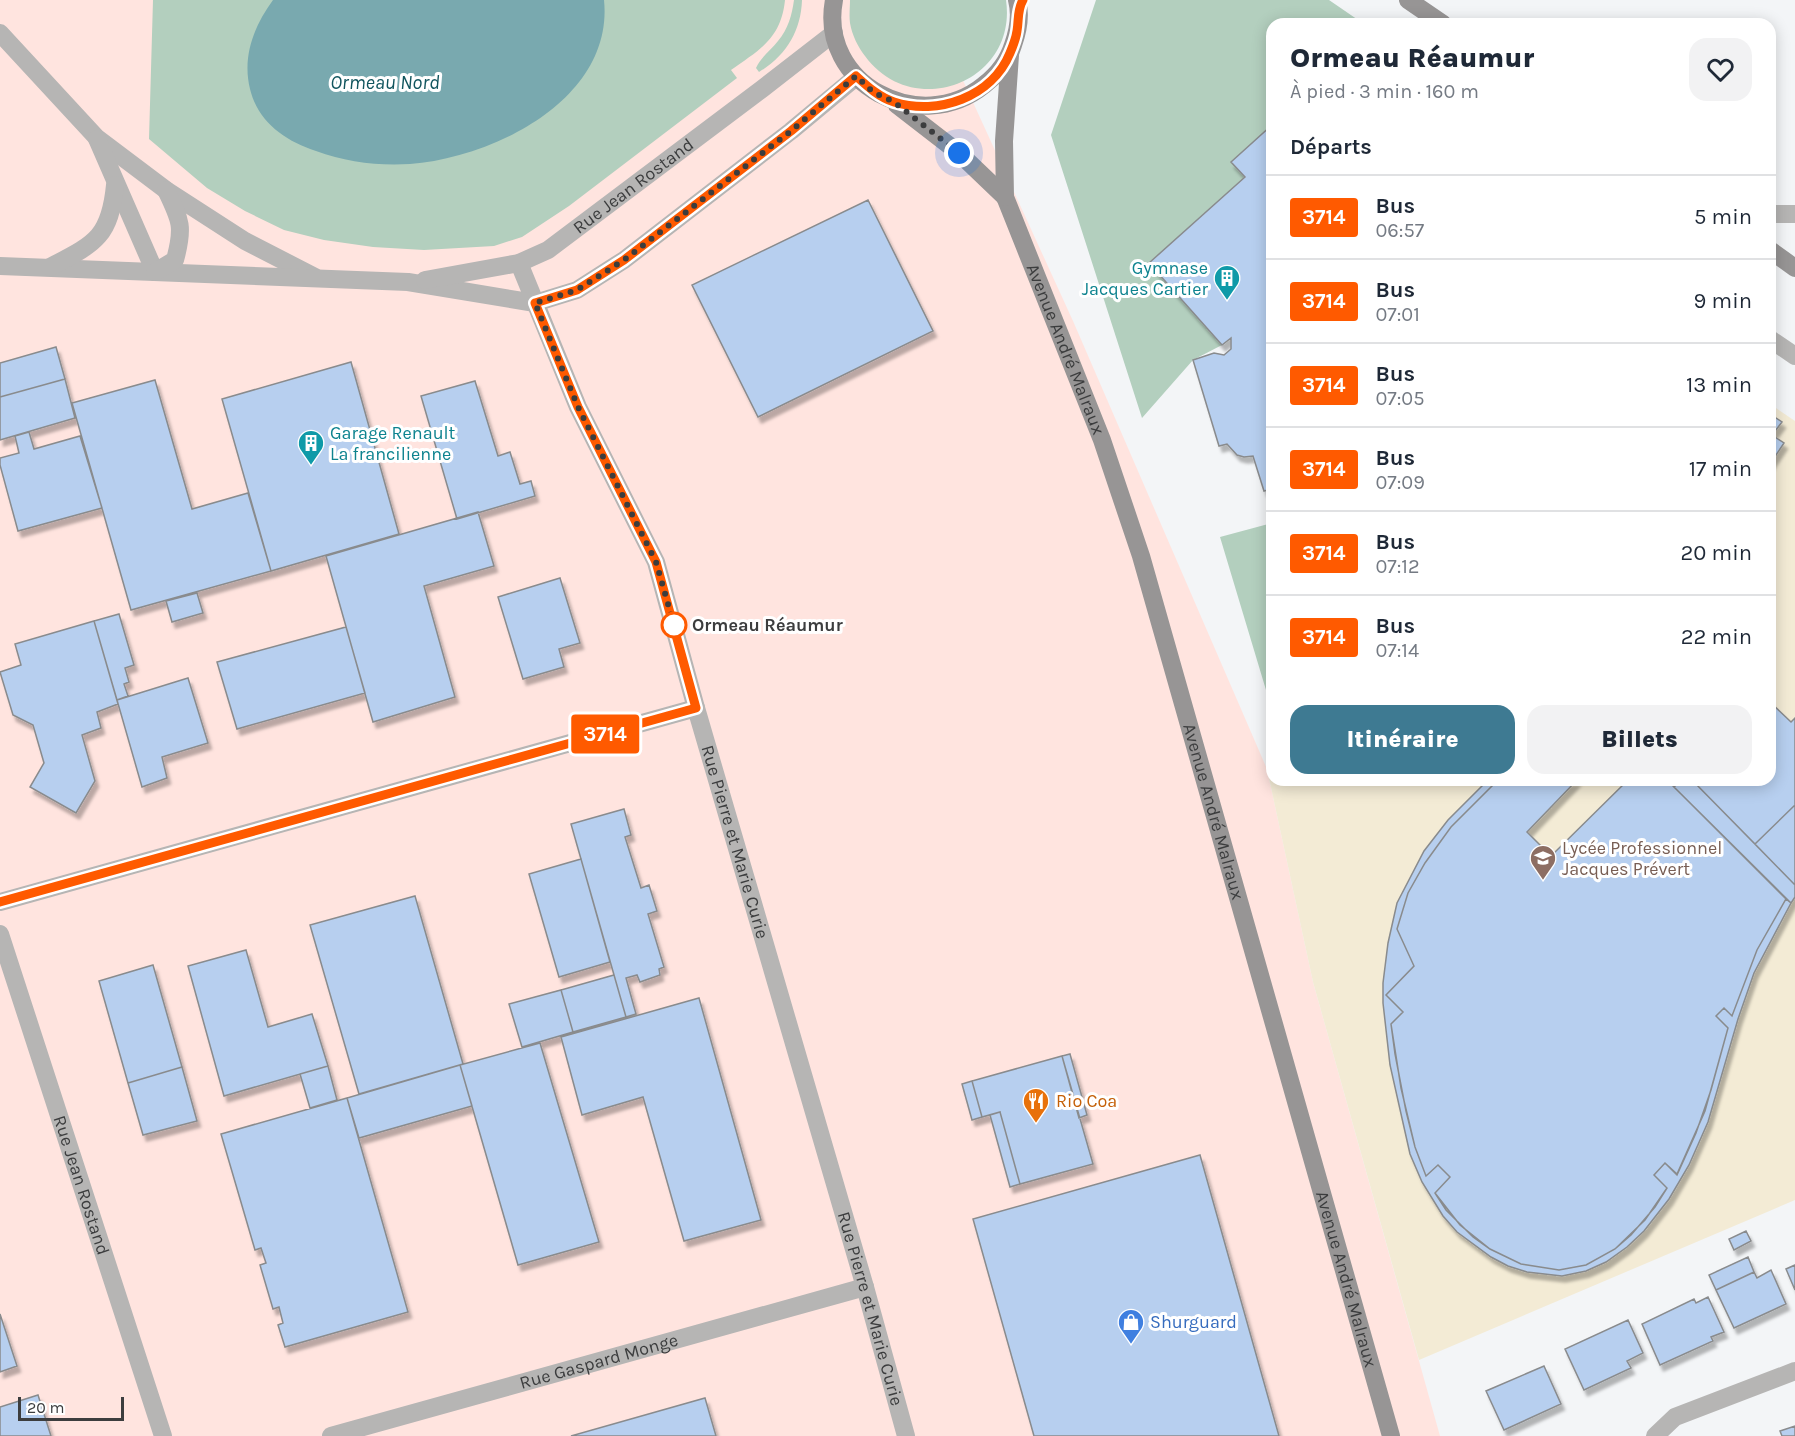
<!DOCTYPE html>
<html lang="fr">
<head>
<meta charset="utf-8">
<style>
	:root { --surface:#fff; --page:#f2f2f3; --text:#1f2937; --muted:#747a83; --line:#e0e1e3; --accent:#3e7a92 }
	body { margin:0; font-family:Karla,sans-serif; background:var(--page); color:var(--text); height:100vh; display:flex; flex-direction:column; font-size:22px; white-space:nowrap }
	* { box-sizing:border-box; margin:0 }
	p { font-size:20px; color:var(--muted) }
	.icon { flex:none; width:33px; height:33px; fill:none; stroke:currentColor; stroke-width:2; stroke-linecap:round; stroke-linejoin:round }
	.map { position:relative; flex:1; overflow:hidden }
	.panel { position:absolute; left:1266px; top:18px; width:510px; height:768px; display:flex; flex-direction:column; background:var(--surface); border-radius:18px; box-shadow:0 3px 15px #0003 }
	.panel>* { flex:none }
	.badge { padding:0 12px; border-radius:4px; font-size:21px; line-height:39px }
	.scale { position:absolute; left:18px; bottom:15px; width:106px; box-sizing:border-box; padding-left:6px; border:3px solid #3c3d3e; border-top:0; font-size:16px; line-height:21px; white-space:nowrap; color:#3c3d3e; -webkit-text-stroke:4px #fff; paint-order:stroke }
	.you { position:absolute; width:30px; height:30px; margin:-15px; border:4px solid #fff; border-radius:50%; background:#1a73e8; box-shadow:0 0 0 9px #1a73e833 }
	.map>.badge { position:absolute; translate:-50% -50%; box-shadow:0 0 0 3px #fff }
	h2 { padding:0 24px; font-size:22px; line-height:54px }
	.round { display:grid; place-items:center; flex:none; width:63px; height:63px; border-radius:18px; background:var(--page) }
	.headline { display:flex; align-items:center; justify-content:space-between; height:102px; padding:0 24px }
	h1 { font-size:28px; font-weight:800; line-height:45px }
	.cta { display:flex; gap:12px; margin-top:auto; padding:12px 24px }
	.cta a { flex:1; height:69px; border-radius:18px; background:var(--accent); color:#fff; font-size:24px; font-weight:800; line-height:69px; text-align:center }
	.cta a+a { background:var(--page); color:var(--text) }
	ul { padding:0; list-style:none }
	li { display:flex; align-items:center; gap:18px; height:84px; padding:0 24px; border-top:2px solid var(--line) }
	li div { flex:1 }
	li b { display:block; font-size:22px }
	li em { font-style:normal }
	li .badge { min-width:66px; font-weight:700; text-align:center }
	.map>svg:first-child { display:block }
	.industrial { fill:#ffe4df }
	.education { fill:#f3ebd5 }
	.green { fill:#b3cfbe }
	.water { fill:#79a9af }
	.building { fill:#b7cfef; stroke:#898b8d; stroke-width:1.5; filter:url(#shadow) }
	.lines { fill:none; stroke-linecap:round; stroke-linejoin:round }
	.street { stroke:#b6b5b4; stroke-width:18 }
	.secondary { stroke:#979595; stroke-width:18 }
	.line-casing { stroke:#fff; stroke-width:14 }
	.line { stroke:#ff5a00; stroke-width:9 }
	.walk { stroke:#3c3d3e; stroke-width:6; stroke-dasharray:0 10.8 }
	.stop-dot { fill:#fff; stroke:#ff5a00; stroke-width:3 }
	.labels { text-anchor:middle; stroke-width:6; stroke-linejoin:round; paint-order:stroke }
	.street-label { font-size:18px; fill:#3c3d3e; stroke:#fff }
	.culture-label { font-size:18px; fill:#0d838f; stroke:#fff; text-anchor:end }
	.stop-label { font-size:18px; font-weight:bold; fill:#3c3d3e; stroke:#fff; text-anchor:start }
	.education-label { font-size:18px; fill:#785e54; stroke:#fff; text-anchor:start }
	.food-label { font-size:18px; fill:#c56008; stroke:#fff; text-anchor:start }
	.shop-label { font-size:18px; fill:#366cbe; stroke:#fff; text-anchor:start }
	.water-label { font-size:20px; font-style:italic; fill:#11555e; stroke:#fff }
</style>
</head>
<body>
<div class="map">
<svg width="1795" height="1436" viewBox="0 0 1795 1436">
	<defs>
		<filter id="shadow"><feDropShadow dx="3.5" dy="6" stdDeviation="1.5" flood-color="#0004"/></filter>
	</defs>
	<rect width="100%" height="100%" fill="#f3f5f7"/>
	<path class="industrial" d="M0,0h920l9,6 144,315 194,448 46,213 127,454h-1440z"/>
	<path class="education" d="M1770,404l25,17v779l-376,160 -106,-378 -46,-213 5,1v10h498z"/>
	<path class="green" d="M153,0h632c-4,39 -25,49 -54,70l6,8 -168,128 -47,31 -28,9 -70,4 -51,-3 -49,-7 -40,-10 -39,-19 -38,-23 -58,-49z
		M794,0h8c-1,31 -16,56 -43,72l-3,-4c5,-11 15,-18 22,-27 10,-12 14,-26 16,-41z
		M850,0h156c12,82 -93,122 -141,56 -7,-9 -13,-21 -15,-33 -1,-7 0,-16 0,-23z
		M1096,0h233l35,24h-92v101l-27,52 -95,86 72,82 -29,15 -51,58 -91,-283z
		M1272,523v187l-52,-173z"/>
	<path class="water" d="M273,0h331c10,99 -111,158 -194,164 -32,2 -64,-2 -94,-13 -31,-10 -58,-29 -66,-62 -8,-33 4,-63 23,-89z"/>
	<path class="building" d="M1272,125v364l-8,2 -11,-35 -9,1 -7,-2 -10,-11 -8,2 -26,-86 21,-7 10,2 7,-6v-11l-9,7 -73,-82 96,-86 -14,-15z
		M868,200l65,131 -175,86 -66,-132z
		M56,347l9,32 -65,18v-34z
		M351,362l48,172 -128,37 -49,-172z
		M65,379l10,39 -75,22v-43z
		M155,380l37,129 56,-16 23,78 -140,39 -59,-207z
		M475,381l23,75 12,-4 10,32 11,-3 4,15 -78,23 -36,-123z
		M1770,414l12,8 -10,13 12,8 -14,21z
		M29,432l5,17 46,-13 22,72 -84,23 -18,-66v-7l19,-5 -4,-17z
		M478,512l16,54 -70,20 31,111 -82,25 -47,-166z
		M560,578l20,65 -21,6 5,18 -41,12 -25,-82z
		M197,593l6,20 -31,9 -6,-21z
		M119,614l15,51 -9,3 4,14 -5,2 4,12 -11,4 -23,-79z
		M94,621l24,83 -21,8 4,16 -19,7 13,46 -19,32 -46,-26 14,-24 -11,-38 -20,-10 -13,-43 21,-7 -6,-21z
		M346,627l19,66 -128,36 -20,-67z
		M188,678l20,65 -46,14 5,21 -25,9 -25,-87z
		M1770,702l21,20 4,-4v87l-40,39 -63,-64h78z
		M1488,780h10l-47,47 -26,36 -17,30 -11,36 17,37 -28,29 17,17 -12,12 4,30 11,57 9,36 11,29 12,-11 12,12 -15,16 11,17 27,27 17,12 31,15 38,6 27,-5 29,-16 16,-14 24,-28 12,-19 -13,-13 11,-12 12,12 19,-42 15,-43 17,-62 -12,-12 8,-8 8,8 25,-66 29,-51 5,4 -37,70 -16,46 -30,103 -19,43 -20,34 -25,32 -17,16 -21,15 -20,9 -24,5 -35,-4 -19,-6 -17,-9 -34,-25 -14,-16 -21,-34 -12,-28 -20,-89 -7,-62v-20l5,-40 9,-40 27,-52 24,-31z
		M1498,780h79l-50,52 24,24 77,-76h39l119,119 -29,51 -25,66 -8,-8 -8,8 12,12 -23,83 -28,63 -12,-11 -11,12 13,13 -22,32 -30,29 -29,16 -27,5 -38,-6 -31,-15 -30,-24 -25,-32 15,-16 -12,-12 -12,11 -11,-29 -14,-59 -10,-64 12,-12 -17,-17 28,-29 -17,-37 11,-36 17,-30 26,-36z
		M1682,780h10l103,105v12l-4,6 -117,-116z
		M1795,805v80l-40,-41z
		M624,809l7,26 -6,2 16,51 8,-3 8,26 -9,3 16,53 -5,2 1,6 -20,7 -3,-7 -11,3 10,36 -10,3 -55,-193z
		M581,859l29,103 -51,15 -30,-103z
		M415,896l48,168 -104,30 -49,-169z
		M246,950l22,77 44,-13 16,52 -104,30 -36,-130z
		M153,965l29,102 -54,16 -29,-102z
		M614,975l12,42 -53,15 -12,-42z
		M561,990l12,42 -51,15 -13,-43z
		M699,998l62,222 -77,21 -41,-144 -61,18 -21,-78z
		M540,1043l59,199 -81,23 -58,-200z
		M1070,1054l17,61 -8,3 -17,-62z
		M1062,1056l31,108 -73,20 -20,-72 -18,5 -10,-36z
		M460,1065l12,41 -113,32 -12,-40z
		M328,1066l9,34 -27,8 -10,-34z
		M182,1067l15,54 -54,14 -15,-52z
		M972,1081l10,36 -10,3 -10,-36z
		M347,1098l61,214 -123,35 -7,-22 5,-2 -4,-16 -6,2 -13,-44 6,-2 -5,-15 -6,2 -34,-116z
		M1000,1112l20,72 -10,3 -20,-72z
		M1200,1155l79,281h-245l-61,-217z
		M1746,1231l5,10 -17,9 -5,-11z
		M1748,1257l6,15 -38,18 -7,-15z
		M1795,1265v25l-9,-21z
		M1771,1270l15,34 -52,24 -18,-38 38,-18 3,6z
		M1708,1297l16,35 -13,5 2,4 -53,24 -18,-41 52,-25 2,4z
		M0,1314l17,52 -17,6z
		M1628,1320l15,33 -16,8 4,7 -47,22 -19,-41z
		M1544,1366l17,38 -57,26 -18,-39z
		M38,1395l13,41h-51v-29z
		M705,1398l11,38h-145z
		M1795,1426v10h-13l-2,-5z"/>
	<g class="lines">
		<g class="street">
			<path d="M0,33l97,105 69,52 79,51 70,36"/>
			<path d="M97,139l58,133"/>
			<path d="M1770,214h25"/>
			<path id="s1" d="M519,263l59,144 78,155 40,146 169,579 41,149"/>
			<path d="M0,266l408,16 127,21 42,-13 47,-30 167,-129 65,-54"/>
			<path d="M50,267c44,-23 60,-29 65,-82"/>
			<path d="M155,272l20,-12c9,-33 6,-39 -9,-70"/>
			<path id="s2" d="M425,280l94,-17 29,-13 214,-161 72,-56"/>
			<path d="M1770,339l25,17"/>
			<path d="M0,902l696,-194"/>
			<path id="s3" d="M0,934l163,502"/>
			<path id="s4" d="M331,1436l534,-149"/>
			<path d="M1655,1436l20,-19 120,-46"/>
		</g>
		<g class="secondary">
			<path d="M834,0c-16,84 86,137 150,85 13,-10 24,-24 29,-40 5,-14 8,-30 4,-45"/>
			<path d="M1408,0l35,24"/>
			<path id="s5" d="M1010,55l-6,86 1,56 97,243 39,116 250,880"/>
			<path d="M897,105l62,48 46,44"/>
			<path d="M1770,250l25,18"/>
		</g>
	</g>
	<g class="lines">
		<g class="line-casing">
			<path id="line" d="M0,902l696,-194 -40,-146 -78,-155 -43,-104 42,-13 47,-30 167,-129 65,-55c12,11 23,21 38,26 44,14 98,-5 116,-49 3,-7 6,-15 7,-22 2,-11 0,-21 6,-31"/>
		</g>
		<use href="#line" class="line"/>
		<path class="walk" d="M674,625l-18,-63 -78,-155 -43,-104 42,-13 47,-30 167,-129 65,-55 17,16 21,10 65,51"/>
	</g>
	<defs>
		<g id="building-pin" transform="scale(1.35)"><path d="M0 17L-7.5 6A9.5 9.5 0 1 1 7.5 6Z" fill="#0f9aa8" stroke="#fff"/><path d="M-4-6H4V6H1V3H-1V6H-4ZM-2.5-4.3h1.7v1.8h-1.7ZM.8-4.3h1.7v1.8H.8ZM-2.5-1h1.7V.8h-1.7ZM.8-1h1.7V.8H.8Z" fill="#fff"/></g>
		<g id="school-pin" transform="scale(1.35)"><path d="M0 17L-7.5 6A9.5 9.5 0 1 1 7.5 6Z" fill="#8d6e63" stroke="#fff"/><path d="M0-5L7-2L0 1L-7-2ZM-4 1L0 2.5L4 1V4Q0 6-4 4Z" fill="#fff"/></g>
		<g id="restaurant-pin" transform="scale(1.35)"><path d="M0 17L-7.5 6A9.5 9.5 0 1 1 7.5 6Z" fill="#e8710a" stroke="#fff"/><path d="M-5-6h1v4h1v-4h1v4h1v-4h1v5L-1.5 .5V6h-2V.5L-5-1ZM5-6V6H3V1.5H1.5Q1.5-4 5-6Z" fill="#fff"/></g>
		<g id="shop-pin" transform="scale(1.35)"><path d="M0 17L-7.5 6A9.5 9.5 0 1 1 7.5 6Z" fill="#3f7fe0" stroke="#fff"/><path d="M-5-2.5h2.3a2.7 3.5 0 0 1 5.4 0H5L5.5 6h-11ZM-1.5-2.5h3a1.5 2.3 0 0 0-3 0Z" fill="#fff"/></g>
	</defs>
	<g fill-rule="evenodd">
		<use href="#building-pin" x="1227" y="278"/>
		<use href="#building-pin" x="311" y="443"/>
		<use href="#school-pin" x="1543" y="858"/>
		<use href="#restaurant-pin" x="1036" y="1101"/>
		<use href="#shop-pin" x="1131" y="1322"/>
	</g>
	<circle class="stop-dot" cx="674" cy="625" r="12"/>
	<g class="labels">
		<g class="street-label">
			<text dy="6" stroke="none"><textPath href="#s2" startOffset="234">Rue Jean Rostand</textPath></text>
			<text dy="6" stroke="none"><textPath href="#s5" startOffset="306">Avenue André Malraux</textPath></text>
			<text dy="6" stroke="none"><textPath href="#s5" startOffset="792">Avenue André Malraux</textPath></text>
			<text dy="6" stroke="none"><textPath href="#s1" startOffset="620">Rue Pierre et Marie Curie</textPath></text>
			<text dy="6" stroke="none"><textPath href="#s3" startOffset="264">Rue Jean Rostand</textPath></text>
			<text dy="6" stroke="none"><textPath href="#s5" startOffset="1278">Avenue André Malraux</textPath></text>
			<text dy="6" stroke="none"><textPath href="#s1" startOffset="1106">Rue Pierre et Marie Curie</textPath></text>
			<text dy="6" stroke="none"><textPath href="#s4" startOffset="278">Rue Gaspard Monge</textPath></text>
		</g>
		<g class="culture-label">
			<text x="1208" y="274">Gymnase<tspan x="1208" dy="21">Jacques Cartier</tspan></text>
			<text x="330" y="439" text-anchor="start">Garage Renault<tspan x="330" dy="21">La francilienne</tspan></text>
		</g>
		<g class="stop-label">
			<text x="692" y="631">Ormeau Réaumur</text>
		</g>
		<g class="education-label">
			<text x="1562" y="854">Lycée Professionnel<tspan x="1562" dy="21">Jacques Prévert</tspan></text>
		</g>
		<g class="food-label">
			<text x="1056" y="1107">Rio Coa</text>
		</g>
		<g class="shop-label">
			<text x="1150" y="1328">Shurguard</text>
		</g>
		<g class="water-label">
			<text x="385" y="89">Ormeau Nord</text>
		</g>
	</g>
</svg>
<div class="scale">20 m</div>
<div class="you" style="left:959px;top:153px"></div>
<b class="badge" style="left:605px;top:734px;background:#ff5a00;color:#fff">3714</b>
<section class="panel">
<div class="headline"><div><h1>Ormeau Réaumur</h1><p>À pied · 3 min · 160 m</p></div><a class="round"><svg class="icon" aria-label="heart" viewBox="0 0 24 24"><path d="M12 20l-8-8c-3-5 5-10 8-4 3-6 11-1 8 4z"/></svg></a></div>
<h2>Départs</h2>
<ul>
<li><span class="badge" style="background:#ff5a00;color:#fff">3714</span><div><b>Bus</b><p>06:57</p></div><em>5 min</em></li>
<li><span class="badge" style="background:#ff5a00;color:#fff">3714</span><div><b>Bus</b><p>07:01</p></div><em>9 min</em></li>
<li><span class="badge" style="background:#ff5a00;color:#fff">3714</span><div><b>Bus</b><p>07:05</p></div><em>13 min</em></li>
<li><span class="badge" style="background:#ff5a00;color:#fff">3714</span><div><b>Bus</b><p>07:09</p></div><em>17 min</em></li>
<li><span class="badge" style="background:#ff5a00;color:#fff">3714</span><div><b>Bus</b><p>07:12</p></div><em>20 min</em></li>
<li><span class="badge" style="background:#ff5a00;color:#fff">3714</span><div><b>Bus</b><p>07:14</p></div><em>22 min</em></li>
</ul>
<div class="cta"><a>Itinéraire</a><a>Billets</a></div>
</section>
</div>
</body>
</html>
